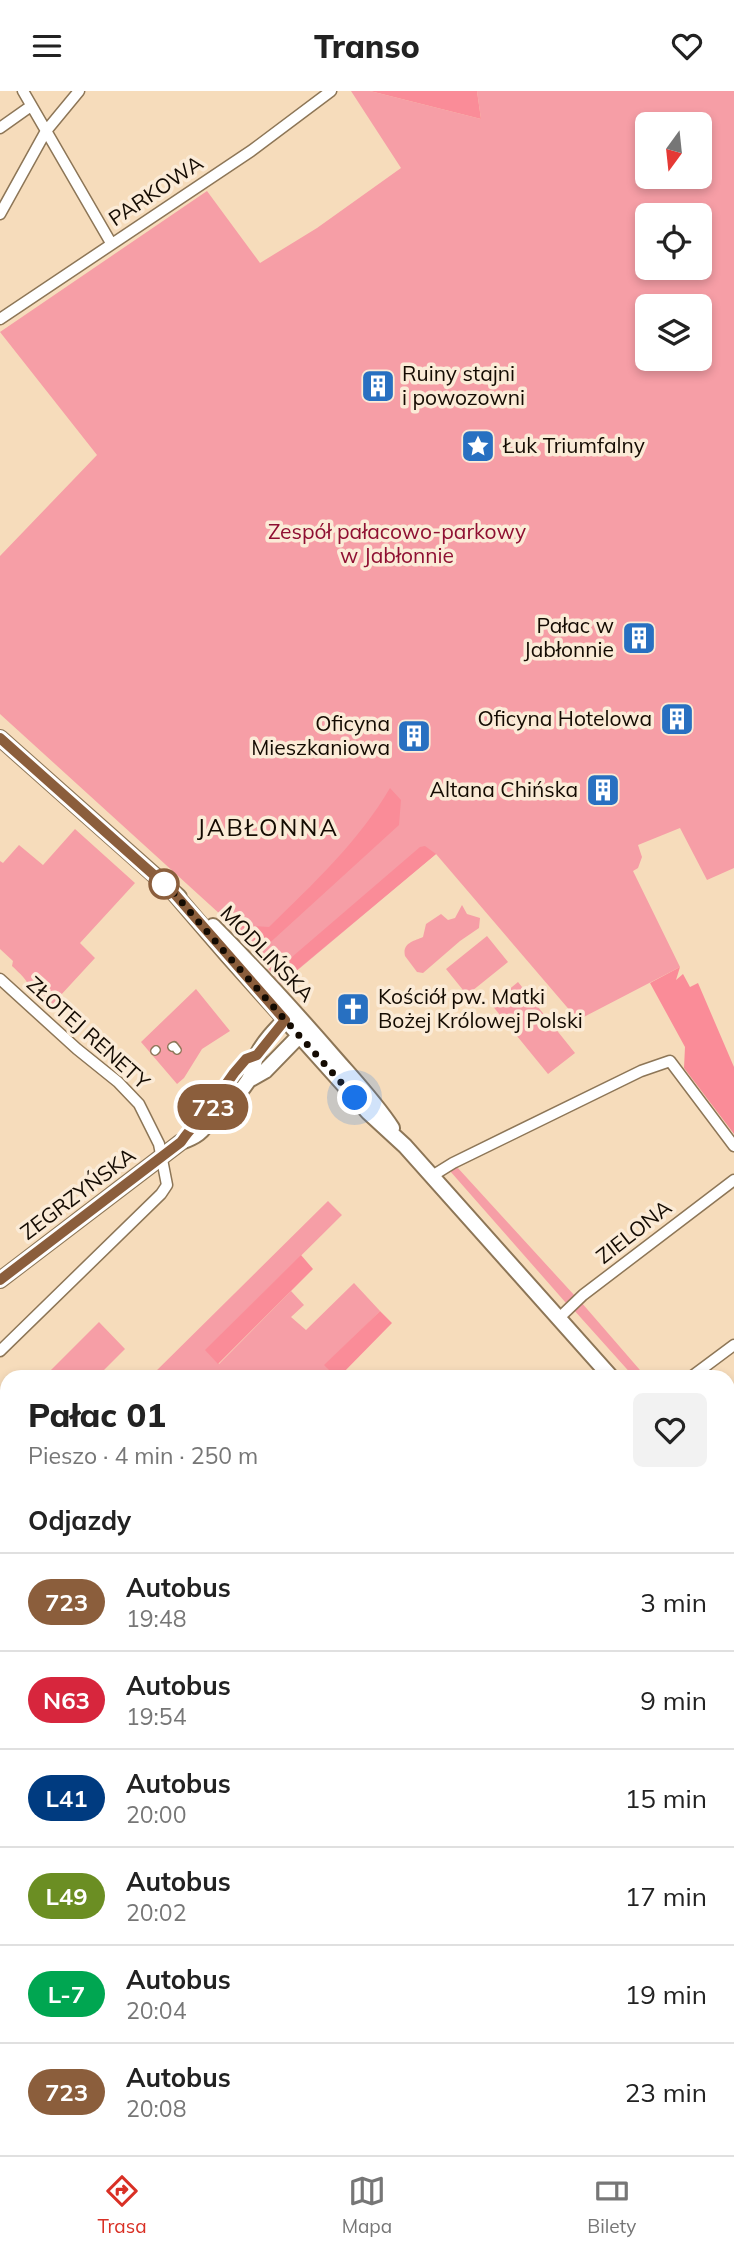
<!DOCTYPE html>
<html lang="pl">
<head>
<meta charset="utf-8">
<style>
	:root { --surface:#fff; --page:#f2f2f2; --text:#222; --muted:#767676; --line:#e0e0e0; --accent:#d93025 }
	body { margin:0; font-family:Mulish,sans-serif; background:var(--page); color:var(--text); height:100vh; display:flex; flex-direction:column; font-size:26px; white-space:nowrap }
	* { box-sizing:border-box; margin:0 }
	p { font-size:23px; color:var(--muted) }
	.icon { flex:none; width:38px; height:38px; fill:none; stroke:currentColor; stroke-width:2; stroke-linecap:round; stroke-linejoin:round }
	.map { position:relative; flex:1; overflow:hidden }
	.panel { position:absolute; left:0px; top:1279px; width:735px; height:786px; display:flex; flex-direction:column; background:var(--surface); border-radius:21px 21px 0 0; box-shadow:0 4px 10px #0003 }
	.panel>* { flex:none }
	.badge { padding:0 14px; border-radius:23px; font-size:24px; line-height:46px }
	.needle { width:46px; rotate:195deg }
	.fabs { position:absolute; left:635px; top:21px; display:grid; gap:14px }
	.fabs a { display:grid; place-items:center; width:77px; height:77px; border-radius:10px; background:var(--surface); box-shadow:0 4px 10px #0003; font-size:35px }
	.you { position:absolute; width:35px; height:35px; margin:-18px; border:5px solid #fff; border-radius:50%; background:#1a73e8; box-shadow:0 0 0 10px #1a73e833 }
	.map>.badge { position:absolute; translate:-50% -50%; box-shadow:0 0 0 4px #fff }
	h2 { padding:0 28px; font-size:26px; line-height:63px }
	.round { display:grid; place-items:center; flex:none; width:74px; height:74px; border-radius:10px; background:var(--page) }
	.overview { display:flex; align-items:center; justify-content:space-between; height:119px; padding:0 28px }
	h1 { font-size:33px; font-weight:800; line-height:52px }
	ul { padding:0; list-style:none }
	li { display:flex; align-items:center; gap:21px; height:98px; padding:0 28px; border-top:2px solid var(--line) }
	li div { flex:1 }
	li b { display:block; font-size:26px }
	li em { font-style:normal }
	li .badge { min-width:77px; font-weight:700; text-align:center }
	header { display:flex; justify-content:space-between; align-items:center; height:91px; padding:0 28px; background:var(--surface); font-size:32px; font-weight:800 }
	.tabs { display:flex; justify-content:space-around; align-items:center; height:98px; border-top:2px solid var(--line); background:var(--surface); font-size:19px; color:var(--muted) }
	.tabs a { display:grid; justify-items:center; gap:4px }
	.tabs .active { color:var(--accent) }
	.map>svg:first-child { display:block }
	.green { fill:#f69ea6; fill-rule:evenodd }
	.forest { fill:#fa8c98 }
	.lines { fill:none; stroke-linecap:round; stroke-linejoin:round }
	.pedestrian-casing { stroke:#8d7657; stroke-width:10 }
	.minor-casing { stroke:#8d7657; stroke-width:13 }
	.secondary-casing { stroke:#8d7657; stroke-width:18 }
	.pedestrian { stroke:#fff; stroke-width:7 }
	.minor { stroke:#fff; stroke-width:10 }
	.secondary { stroke:#fff; stroke-width:14 }
	.line-casing { stroke:#fff; stroke-width:16 }
	.line { stroke:#8b5e3c; stroke-width:10 }
	.walk { stroke:#140b02; stroke-width:7; stroke-dasharray:0 12.6 }
	.stop-dot { fill:#fff; stroke:#8b5e3c; stroke-width:3.5 }
	.labels { text-anchor:middle; stroke-width:7; stroke-linejoin:round; paint-order:stroke }
	.street-label { font-size:21px; fill:#140b02; stroke:#fbebd7 }
	.poi-label { font-size:21px; fill:#140b02; stroke:#fbebd7; text-anchor:end }
	.park-label { font-size:21px; fill:#8f1032; stroke:#fbebd7 }
	.quarter-label { font-size:24px; letter-spacing:2px; fill:#140b02; stroke:#fbebd7 }
</style>
</head>
<body>
<header><svg class="icon" aria-label="menu" viewBox="0 0 24 24"><path d="M4 6h16M4 12h16M4 18h16"/></svg>Transo<svg class="icon" aria-label="heart" viewBox="0 0 24 24"><path d="M12 20l-8-8c-3-5 5-10 8-4 3-6 11-1 8 4z"/></svg></header>
<div class="map">
<svg width="734" height="2064" viewBox="0 0 734 2064">
	<rect width="100%" height="100%" fill="#f6dcbb"/>
	<path class="green" d="M351,0h19l111,28 -4,-28h257v777l-27,12 -27,-52 -42,17 4,12 -4,11 -5,3 47,96 -102,53 -142,-166 -155,130 -32,-38 -18,-17 1,-4 -232,-211v-158l97,-101 -97,-123 207,-141 53,72 57,-35 84,-60zM648,33h52v53h-52zM648,124h52v53h-52zM648,215h52v53h-52z
		M75,738l60,54 -55,60 15,15 -47,51 -18,-16c1,-11 -11,-20 -18,-27l1,-5 -13,-12v-88l3,2 16,-18 24,20z
		M462,814l5,9 13,4 -1,10 -19,13 -37,32 -6,-1 -12,-16c-3,-13 9,-15 18,-19l3,-13 15,-10 7,6 7,-2z
		M487,845l21,26 -41,33 -21,-26z
		M518,891l57,71 -27,21 -57,-70z
		M196,898l34,42 -28,18 -18,29 -7,6 -36,-42z
		M457,1076l118,129 -9,7 -116,-132z
		M328,1110l14,14 -136,135 13,14 72,-73 13,14 -13,12 15,13 48,-47 26,28 -55,54 11,12h-186z
		M581,1211l65,75h-12l-61,-68z
		M99,1231l26,27 -28,28h-53z
		M7,1323v54l-7,7v-54z
		M7,1401v28l-7,7v-28z
		M734,1605v78l-6,6v-78z
		M7,1620v66l-7,7v-66z
		M7,1754v98l-7,-8v-83z
		M734,1989v75h-65l-1,-6h60v-63z
		M197,2058h61l-5,6h-50z
		M296,2058h43l6,6h-55z
		M480,2058h44l2,2 2,-2h35l-6,6h-81z"/>
	<path class="forest" d="M370,0h107l4,28z
		M390,697l11,12 -2,25 -136,124 -23,-24 29,2c44,-43 90,-86 121,-139z
		M425,755l11,8 -150,125 -8,-10 142,-122z
		M680,876l-4,13 7,-6 7,13 8,-4 36,84v67l-50,-66 1,-21 -35,-64z
		M301,1164l12,14 -95,95 -13,-14z
		M380,1220l12,12 -53,54h-3l-12,-12z
		M7,1485v55l-7,7v-55z
		M7,1686v68l-7,7v-68z
		M734,1891v56l-6,2v-52z
		M7,1931v46l-7,7v-46z
		M139,2058h31l5,5 -42,1z
		M572,2058h49l1,6h-55z"/>
	<g class="lines">
		<g class="pedestrian-casing">
			<path id="pedestrian" d="M172,956l2,-1 3,4
				M155,960l1,-1"/>
		</g>
		<g class="minor-casing">
			<path id="minor" d="M23,0l88,152
				M0,37l31,-22
				M0,123l46,-83 33,-40
				M0,228l251,-168 80,-60
				M0,888l77,70 41,33 21,22 20,40 8,41 -6,9 -161,157
				M432,1085l21,-13 188,-92 29,-10 64,85
				M559,1227l24,-23 151,-115
				M691,1286l43,-32
				M728,1570l6,-6
				M728,1793l6,-6
				M0,1860l7,8
				M0,1931l7,-8
				M0,2025l7,30
				M182,2058l6,6
				M635,2064l3,-3"/>
		</g>
		<g class="secondary-casing">
			<path id="secondary" d="M0,647l179,159
				M173,801l55,64 140,156 37,34 206,231
				M213,835c42,42 82,86 121,131 20,23 41,45 58,71
				M249,989l16,-9 35,-36 2,-9
				M202,1030c17,-6 36,-25 46,-40 5,-8 5,-18 9,-26 7,-14 18,-25 28,-35
				M0,1189l181,-138c14,-5 23,-10 29,-24
				M728,1417l6,7"/>
		</g>
		<use href="#pedestrian" class="pedestrian"/>
		<use href="#minor" class="minor"/>
		<use href="#secondary" class="secondary"/>
	</g>
	<g class="lines">
		<g class="line-casing">
			<path id="line" d="M0,647l173,154 112,128 -28,35 -11,4 -12,14 -19,27 -5,18c-14,4 -20,11 -29,24l-181,138"/>
		</g>
		<use href="#line" class="line"/>
		<path class="walk" d="M164,793l-9,-8 18,16 55,64 127,142"/>
	</g>
	<defs>
		<g id="building-square" transform="scale(1.75)"><rect x="-9" y="-9" width="18" height="18" rx="4" fill="#2870c1" stroke="#fbebd7"/><path d="M-4-6H4V6H1V3H-1V6H-4ZM-2.5-4.3h1.7v1.8h-1.7ZM.8-4.3h1.7v1.8H.8ZM-2.5-1h1.7V.8h-1.7ZM.8-1h1.7V.8H.8Z" fill="#fff"/></g>
		<g id="sight-square" transform="scale(1.75)"><rect x="-9" y="-9" width="18" height="18" rx="4" fill="#2870c1" stroke="#fbebd7"/><path d="M0-6L1.8-2.2L6-1.7L2.9 1.2L3.7 5.4L0 3.3L-3.7 5.4L-2.9 1.2L-6-1.7L-1.8-2.2Z" fill="#fff"/></g>
		<g id="church-square" transform="scale(1.75)"><rect x="-9" y="-9" width="18" height="18" rx="4" fill="#2870c1" stroke="#fbebd7"/><path d="M-1.2-6h2.4v3.5h3.3v2.4h-3.3V6h-2.4V-.1h-3.3v-2.4h3.3Z" fill="#fff"/></g>
	</defs>
	<g fill-rule="evenodd">
		<use href="#building-square" x="378" y="295"/>
		<use href="#sight-square" x="478" y="355"/>
		<use href="#building-square" x="639" y="547"/>
		<use href="#building-square" x="677" y="628"/>
		<use href="#building-square" x="414" y="645"/>
		<use href="#building-square" x="603" y="699"/>
		<use href="#church-square" x="353" y="918"/>
	</g>
	<circle class="stop-dot" cx="164" cy="793" r="14"/>
	<g class="labels">
		<g class="street-label">
			<text transform="translate(156 100) rotate(-34)" y="7">PARKOWA</text>
			<text transform="translate(267 863) rotate(46)" y="7">MODLIŃSKA</text>
			<text transform="translate(88 942) rotate(42)" y="7">ZŁOTEJ RENETY</text>
			<text transform="translate(78 1103) rotate(-37)" y="7">ZEGRZYŃSKA</text>
			<text transform="translate(634 1141) rotate(-38)" y="7">ZIELONA</text>
		</g>
		<g class="poi-label">
			<text x="402" y="290" text-anchor="start">Ruiny stajni<tspan x="402" dy="24">i powozowni</tspan></text>
			<text x="503" y="362" text-anchor="start">Łuk Triumfalny</text>
			<text x="614" y="542">Pałac w<tspan x="614" dy="24">Jabłonnie</tspan></text>
			<text x="652" y="635">Oficyna Hotelowa</text>
			<text x="390" y="640">Oficyna<tspan x="390" dy="24">Mieszkaniowa</tspan></text>
			<text x="578" y="706">Altana Chińska</text>
			<text x="378" y="913" text-anchor="start">Kościół pw. Matki<tspan x="378" dy="24">Bożej Królowej Polski</tspan></text>
		</g>
		<g class="park-label">
			<text x="397" y="448">Zespół pałacowo-parkowy<tspan x="397" dy="24">w Jabłonnie</tspan></text>
		</g>
		<g class="quarter-label">
			<text x="268" y="745">JABŁONNA</text>
		</g>
	</g>
</svg>
<div class="fabs">
<a><svg class="needle" viewBox="-14 -14 28 28"><path d="M0-13l5 13h-10z" fill="#e53935"/><path d="M0 13l5-13h-10z" fill="#767676"/></svg></a>
<a><svg class="icon" aria-label="locate" viewBox="0 0 24 24"><circle cx="12" cy="12" r="6"/><path d="M12 2v4M12 18v4M2 12h4M18 12h4"/></svg></a>
<a><svg class="icon" aria-label="layers" viewBox="0 0 24 24"><path d="M12 4l9 5-9 5-9-5zM3 14l9 5 9-5"/></svg></a>
</div>
<div class="you" style="left:355px;top:1007px"></div>
<b class="badge" style="left:213px;top:1016px;background:#8b5e3c;color:#fff">723</b>
<section class="panel">
<div class="overview"><div><h1>Pałac 01</h1><p>Pieszo · 4 min · 250 m</p></div><a class="round"><svg class="icon" aria-label="heart" viewBox="0 0 24 24"><path d="M12 20l-8-8c-3-5 5-10 8-4 3-6 11-1 8 4z"/></svg></a></div>
<h2>Odjazdy</h2>
<ul>
<li><span class="badge" style="background:#8b5e3c;color:#fff">723</span><div><b>Autobus</b><p>19:48</p></div><em>3 min</em></li>
<li><span class="badge" style="background:#d7263d;color:#fff">N63</span><div><b>Autobus</b><p>19:54</p></div><em>9 min</em></li>
<li><span class="badge" style="background:#003b80;color:#fff">L41</span><div><b>Autobus</b><p>20:00</p></div><em>15 min</em></li>
<li><span class="badge" style="background:#6b8e23;color:#fff">L49</span><div><b>Autobus</b><p>20:02</p></div><em>17 min</em></li>
<li><span class="badge" style="background:#00a651;color:#fff">L-7</span><div><b>Autobus</b><p>20:04</p></div><em>19 min</em></li>
<li><span class="badge" style="background:#8b5e3c;color:#fff">723</span><div><b>Autobus</b><p>20:08</p></div><em>23 min</em></li>
</ul>
</section>
</div>
<nav class="tabs">
<a class="active"><svg class="icon" aria-label="directions" viewBox="0 0 24 24"><path d="M12 3l9 9-9 9-9-9zM9 14v-3h6M13 9l2 2-2 2"/></svg>Trasa</a>
<a><svg class="icon" aria-label="map" viewBox="0 0 24 24"><path d="M3 6l6-2 6 2 6-2v14l-6 2-6-2-6 2zM9 4v14M15 6v14"/></svg>Mapa</a>
<a><svg class="icon" aria-label="tickets" viewBox="0 0 24 24"><path d="M3 7h18v10H3zM15 7v10"/></svg>Bilety</a>
</nav>
</body>
</html>
